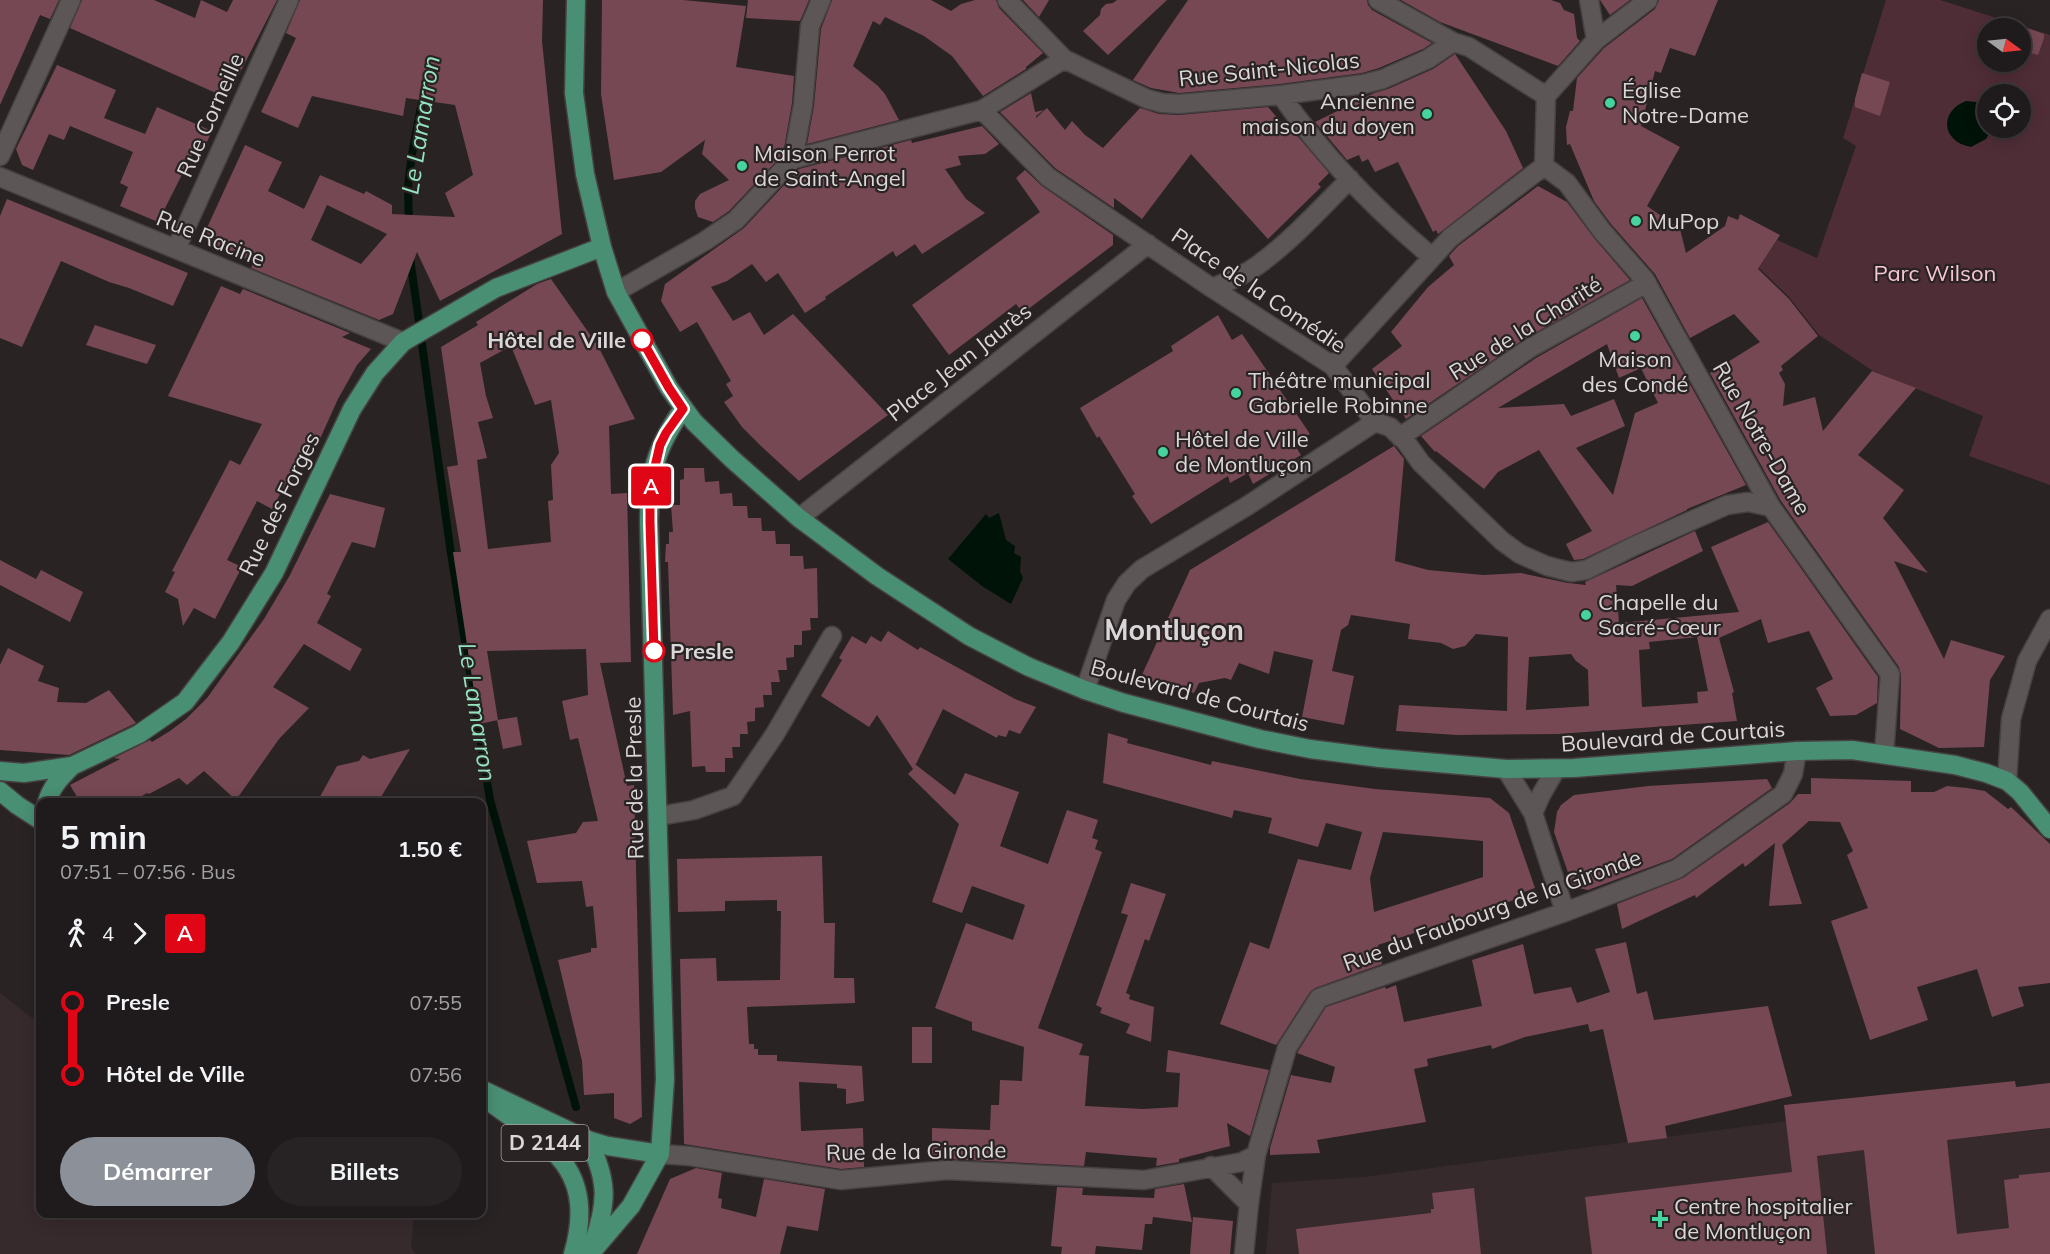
<!DOCTYPE html>
<html lang="fr">
<head>
<meta charset="utf-8">
<style>
	:root { --surface:#1f1a1b; --page:#272324; --text:#f1f3f6; --muted:#a1a1a3; --line:#3c383a; --accent:#8c9099 }
	body { margin:0; font-family:Mulish,sans-serif; background:var(--page); color:var(--text); height:100vh; display:flex; flex-direction:column; font-size:22px; white-space:nowrap }
	* { box-sizing:border-box; margin:0 }
	p { font-size:20px; color:var(--muted) }
	.icon { flex:none; width:33px; height:33px; fill:none; stroke:currentColor; stroke-width:2; stroke-linecap:round; stroke-linejoin:round }
	.map { position:relative; flex:1; overflow:hidden }
	.sheet { position:absolute; left:36px; top:798px; width:450px; height:420px; display:flex; flex-direction:column; background:var(--surface); border-radius:12px; box-shadow:0 3px 15px #0003,0 0 0 2px var(--line) }
	.sheet>* { flex:none }
	.badge { padding:0 12px; border-radius:4px; font-size:21px; line-height:39px }
	.needle { width:39px; rotate:105deg }
	.fabs { position:absolute; left:1977px; top:18px; display:grid; gap:12px }
	.fabs a { display:grid; place-items:center; width:54px; height:54px; border-radius:50%; background:var(--surface); box-shadow:0 3px 15px #0003,0 0 0 2px var(--line); font-size:30px }
	.map>.badge { position:absolute; translate:-50% -50%; box-shadow:0 0 0 3px #fff }
	.legs { display:flex; align-items:center; gap:9px; height:66px; padding:0 24px; font-size:20px }
	.legs p { margin-inline-start:auto }
	.head { display:flex; align-items:center; justify-content:space-between; height:102px; padding:0 24px }
	h1 { font-size:33px; font-weight:700; line-height:45px }
	.cta { display:flex; gap:12px; margin-top:auto; padding:12px 24px }
	.cta a { flex:1; height:69px; border-radius:36px; background:var(--accent); color:#fff; font-size:24px; font-weight:700; line-height:69px; text-align:center }
	.cta a+a { background:var(--page); color:var(--text) }
	ul { padding:0 24px; list-style:none }
	li { display:flex; align-items:center; gap:21px; height:72px; font-size:22px }
	li i { display:grid; place-items:center; width:9px; height:100%; margin:0 8px; background:currentColor }
	li i::after { content:''; width:15px; height:15px; margin:-8px; border:4px solid; border-radius:50%; background:var(--surface) }
	li p { margin-inline-start:auto }
	li:first-child i { background:linear-gradient(#0000 50%,currentColor 0) }
	li:last-child i { background:linear-gradient(currentColor 50%,#0000 0) }
	.map>svg:first-child { display:block }
	.built { fill:#372a2d }
	.green { fill:#4f2d37; fill-rule:evenodd }
	.water { fill:#001309 }
	.lines { fill:none; stroke-linecap:round; stroke-linejoin:round }
	.stream { stroke:#001309; stroke-width:8 }
	.building { fill:#764854; fill-rule:evenodd }
	.minor-casing { stroke:#464142; stroke-width:21 }
	.major-casing { stroke:#464142; stroke-width:21 }
	.minor { stroke:#5d5657; stroke-width:18 }
	.major { stroke:#498f74; stroke-width:18 }
	.line-1-casing { stroke:#fff; stroke-width:14 }
	.line-1 { stroke:#e10616; stroke-width:9 }
	.poi-dot { fill:#45d49f; stroke:#292324; stroke-width:2 }
	.stop-1-dot { fill:#fff; stroke:#e10616; stroke-width:3 }
	.labels { text-anchor:middle; stroke-width:4.5; stroke-linejoin:round; paint-order:stroke }
	.shield { fill:#292324; stroke:#a6a1a2; stroke-width:1.5 }
	.shield-label { font-size:21px; font-weight:bold; fill:#dbd7d8 }
	.street-label { font-size:22px; fill:#dbd7d8; stroke:#292324 }
	.poi-label { font-size:22px; fill:#dbd7d8; stroke:#292324; text-anchor:start }
	.park-label { font-size:22px; fill:#f6c5d1; stroke:#292324 }
	.stop-label { font-size:22px; font-weight:bold; fill:#dbd7d8; stroke:#292324; text-anchor:end }
	.water-label { font-size:24px; font-style:italic; fill:#94e4c0; stroke:#292324 }
	.district-label { font-size:28px; font-weight:bold; fill:#dbd7d8; stroke:#292324 }
</style>
</head>
<body>
<div class="map">
<svg width="2050" height="1254" viewBox="0 0 2050 1254">
	<rect width="100%" height="100%" fill="#292324"/>
	<path class="built" d="M0,993l40,31v190h374l-3,33 5,7h-416z
		M1802,1119l12,38 48,-8 186,-20 2,-3v128h-784l6,-71 92,-6z"/>
	<path class="green" d="M1886,0h54l110,35v450l-81,-29 14,-40 -110,-45 -54,-36 -30,-38 -30,-29 18,-28 40,18 39,-112 -13,-8zM1988,28h32v34h-32zM1988,94h32v34h-32z"/>
	<path class="water" d="M1966,101l11,1 9,6 2,20h4l-6,11 -15,8c-30,-5 -32,-36 -5,-46z
		M999,513l7,27 9,6 -1,7 7,4 -1,14 3,7 -12,26 -29,-18 -34,-27 38,-45 3,4z"/>
	<g class="lines">
		<path class="stream" d="M409,225l-1,-39 4,-32 12,-63
			M410,258l9,64
			M422,344l28,203 40,253 86,307"/>
	</g>
	<path class="building" d="M0,0h59l-9,19 -10,-4 -40,90z
		M82,0h72l41,18 6,-18 26,12 6,-12h44l-50,98 -157,-70z
		M300,0h243l-1,41 20,193 -122,67 -23,-49 -24,62 -14,6 -128,-52 3,-6 -42,-17 -6,-15 39,-85 37,17 -14,29 36,18 16,-34 44,19 2,-3 26,14v9l63,3 -10,-24 28,-18 -18,-70 -49,-7 -3,18 -91,-20 -14,32 -37,-16 35,-74 -10,-5zM327,205l60,29 -26,30 -50,-24z
		M602,0h81l63,6 -10,61 58,9 -2,27 -9,51 -54,57 -16,11 -15,-5 -3,-9v-7l5,-7 29,-14 -27,-26 3,-14 -44,32 -47,8 -13,-86z
		M748,0h61l-9,21 -54,-3z
		M832,0h99l20,11 10,-7 14,-4h21l3,8 44,45 -17,14v2l-43,27 -31,-40 -28,-20 -39,-19 -5,8 -7,-4 -20,45 25,20 7,8 14,26 -92,24 7,-38 7,-77z
		M1023,0h26l-10,17z
		M1117,0h50l-59,55 -25,-24 17,-16 1,-6 5,-5 7,-1z
		M1188,0h179l1,5 4,5 60,33 -9,6 -44,19 -17,5 -82,11 -101,9 -28,-5 -18,-8z
		M1401,0h150l9,3 4,7 10,4 3,24 3,3 -22,25 -118,-44z
		M1600,0h30l-20,15z
		M1659,0h59l-23,56 -25,-8 -9,25 -6,-2 -14,55 39,21 -33,59 33,23 6,24 39,-27 3,-10 10,4 2,-6 40,21 -22,34 31,30 29,37 -37,30 2,4 -4,3 6,11 -2,22 32,-9 8,34 49,-60 44,17 -58,67 46,35 -21,28 45,55 -34,-12 50,98 7,-19 54,16 -15,24 -6,67 -45,1 -39,-19 1,-54 -2,-8 -118,-166 -71,-128 50,-31 -26,-28 -44,24 -35,-64 -44,-50 -17,-23 -24,-57 -3,1 -1,-18 4,-16h3l4,-33 27,-30 51,-39z
		M2024,27l20,7v4l-6,17 -18,-5v-12z
		M1455,54l51,77 17,37 -85,66 -2,-4 -3,2 -35,-70 -23,10 -7,-13 -6,3 -3,-7 -12,5 -32,-38 59,-29 14,-4 45,-20z
		M57,65l59,25 -12,28 41,16 12,-27 55,24 -8,17 -7,-3 -39,77 -38,-16 8,-19 -8,-4 13,-31 -63,-26 -6,14 -15,-6 -16,36 -11,-5 -6,-16z
		M1862,73l28,9 -10,34 -25,-9v-8z
		M1031,93l4,19 9,-2 -8,6v2l11,-10 18,22 7,-9 13,14 18,13 37,-40 19,6 20,1 89,-8 23,27 3,-2 35,41 -11,11 3,3 -53,52 -77,-85 -49,65 -28,-21v10l-59,-40 -55,-56z
		M982,126l17,18 -14,10 -27,2 3,9 -16,4 21,30 19,14 -63,41 -7,-10 -19,13 -3,-6 -68,46 1,2 -21,14 -27,-40 -12,9 -14,-18 -25,17 -16,6 22,34 17,-9 14,23 29,-21 95,101 -89,66 -37,-34 -20,-20 -18,-25 9,-6 -7,-12 5,-3 -34,-59 -17,10 -19,-31 4,-17 79,-56 55,-59 112,-29 1,3z
		M1025,170l17,16 71,49v10l-90,68 -7,-9 -67,51 -37,-50 128,-93 -24,-34z
		M1538,186l29,16 27,36 36,42 -106,59 -118,80 -34,-50 30,-23 -11,-14 37,-45 26,-22 -5,-9 9,-10z
		M7,199l181,74 -15,33 -44,-18 -20,-6 -48,-21 -39,86 -22,-9v-122z
		M551,279l47,67 37,73 -26,7 2,68 16,-1 4,169 -31,1 27,123 7,-1 8,332 -12,7 -16,-6v-25l-30,2 -2,-34 -24,-101 33,-8v-4h6l-4,-42 -7,1 -4,-26 -45,2 -10,-42 49,-8 7,-11 15,-1 -20,-83 -8,2 -8,-39 26,-6 -2,-46 -99,2 11,69 -19,4 -26,-172h8l-14,-85 11,-2 -17,-118 37,-22 -2,-3 61,-38zM511,346l24,59 16,-5 8,53 -8,12 2,35 -5,1 3,41 -63,7 -11,-89 10,-2 -9,-36 15,-4 -7,-22 -6,-33z
		M221,286l19,8 3,-5 107,44 -8,4 29,12 -14,16 -19,34 -19,42 -9,-3 -38,71 -15,-8 -30,59 15,7 -27,52 -21,-11 -11,18 -5,-27 -13,-7 10,-20 -3,-1 58,-111 10,5 22,-41 -94,-28z
		M1642,298l104,187 -59,24v1l-104,49 -9,1 -8,-16 26,-13 -53,-81 -41,22 -14,17 -48,-38 -1,1 -14,-16 115,-78zM1607,344l12,34 22,-10 17,35 -23,10 -22,82 -37,-47 49,-22 -11,-27 -43,17 -7,-12 -66,4z
		M1218,315l14,25 10,-6 68,100 -16,10 7,11 -48,29 -5,-11 -18,10 -2,-7 -77,48 -19,-28 3,-2 -36,-58 -2,2 -17,-30 93,-57 -2,-5z
		M95,325l61,20 -9,19 -61,-19z
		M1394,446l10,13 -9,102 33,9 55,5 38,-2 47,10 18,2 -1,-3 110,-51 8,20 -71,35 -16,-1 3,38 120,-11 -28,-65 57,-25 110,155 -1,26 -21,12 -26,1 -14,-28 17,-9 -24,-48 -41,12 -7,-24 -42,19 15,54 -2,1 5,28 -179,13 -101,1 -61,-4 3,-26 108,6 1,-74 -32,-3 -11,12 -12,3 -12,-6 -33,-4 2,-15 -59,-9 -3,10 -7,5 -9,41 22,5 -10,49 -42,-8 11,-57 -39,-9 -5,23 -30,-11 -8,17 -6,-2 -26,5 -5,10 -54,-14 50,-109zM1697,637l11,54 -11,1 1,11 -56,4 -3,-57 11,-1 -1,-7zM1571,654l5,7 12,9 1,36 -63,4 3,-53z
		M684,468h20l1,14 14,-1 1,13 12,-1 1,13h14l1,12h13l1,13h13l1,13h14v12h13l1,13 13,-1 1,50h-8l1,12 -9,1v14h-8v12l-8,1 1,12h-9l2,12h-9l1,13h-9l1,12 -9,1v13l-8,1 1,12h-8v13h-8l1,11h-8v14h-19l-1,-6 -13,1 -2,-56 -17,4 -5,-153h-3l1,-18h3v-12h4l-2,-27h9v-25l4,-1z
		M330,494l55,14 -10,40 -23,-6 -25,52 4,2 -14,27 45,26 -12,22 -46,-27 -31,43 36,21 -30,31 -43,61 -32,-29 -17,14 -8,-7 -30,16 -2,-1 -15,9h-52l-10,-17 50,-26 -6,-1 36,-18 2,2 18,-11 16,-12 21,-21 57,-79 26,-44z
		M0,560l36,19 5,-9 42,22 -13,30 -70,-37z
		M888,631l30,19 2,-3 95,52 21,8 -16,27 -11,-4 -3,7 -8,-2 -1,3 -54,-29 -28,57 1,-1 39,30 10,-22 54,19 -19,54 48,18 19,-54 31,10 -6,18 6,2 -3,9 7,3 -64,176 45,16 -4,11 10,1 -4,50 58,3 35,-2 2,-34 -14,-1 2,-22 101,20 -19,66 -23,-13 3,23 -51,13v3l-23,4 1,-8 -71,-6 -2,14 -136,-7 -16,1v-32l58,2 1,-25h8l1,-25 22,1 2,-34 -52,-17v-8l-37,-14 31,-85 47,17 12,-35 -53,-19 -10,27 -30,-11 27,-78 -51,-50 5,-5 -36,-54 -8,12 -48,-31 21,-36 -3,-2 13,-22 14,8 5,-8 10,6z
		M8,648l36,18 -6,15 21,7 -2,14 29,1 23,-13 27,33 -67,32 -69,-5v-85z
		M517,717l5,28 -19,4 -6,-29z
		M1108,733l20,6 -1,4 84,22 1,-4 88,18 75,10 115,9 19,15 26,75 -14,5 2,4 -145,48 4,19 -67,24 -5,4 -34,53 -56,-21 30,-82 19,7 29,-90 53,11 11,-38 -36,-9 -8,24 -50,-14 4,-15 -38,-8 -2,8 -129,-35zM1383,832l100,9v36l-109,35 -4,-34z
		M410,749l-32,53h-61l20,-36 22,-5 4,-6 7,4z
		M1811,778l100,3v11h23l13,-6 20,2 18,3 23,18 3,-2 39,37v139l-32,4 6,19 -32,11 -15,-48 -60,18 11,33 -58,20 -39,-119 37,-13 -21,-53 6,-4 -13,-29 -31,-1 -27,24 20,59 -33,2 6,-63 -30,24 -2,-4 -47,35 -1,-3 -73,34 -5,-25 66,-26 107,-75 8,-9h13z
		M1767,779l5,9 -100,71 -84,31 -15,-3 -19,-55 3,-20 4,-7 13,-10 74,-9z
		M822,856l2,67h11l-1,55h20l1,25 -108,4 2,37h5v5h4v6h19v6l85,5 2,35 -18,3v-15l-9,-1v-4l-38,-2 2,49 62,-3 1,39 -23,2 -157,-25 -4,-185 36,-1 1,23 63,-1 1,-69h-4v-11l-52,1v10l-47,1 -1,-53z
		M1131,883l35,11 -17,47 -4,-2 -19,54 4,2 -1,4 25,8 -3,35 -25,-9 4,-9 -30,-11 2,-5 -6,-3 32,-90 -7,-2z
		M1626,942l11,52 10,-3 7,29 114,-14 24,90 -127,30 2,12 -39,5 -25,-114 -13,3 -2,-8 -63,13 -33,12 -1,-4 -64,14 1,7 -14,3 12,53 -109,18 3,13 -50,2v-7l21,-73 40,8 4,-16 -38,-14 29,-46 59,-20 1,2 10,-4 8,37 78,-16 -10,-46 51,-16 11,50 37,-7 6,16 33,-11 -15,-43z
		M912,1027h20v36h-20z
		M2015,1081l1,6 34,-4v45l-103,12 10,94 52,-6 -5,-48 15,-2v-3l31,-3v82h-175l-11,-104 -47,6 10,98h-235l-7,-57 207,-25 -8,-67z
		M696,1168l26,5 -4,25 4,1 -1,9 35,9 8,-38 61,10 -7,42 -31,-5 -7,28h-143l33,-75z
		M1184,1184l8,38 -39,-5 -1,7h-7l-3,26 -46,-4 -1,8h-34l1,-7 -11,-1 6,-59 26,1 -1,7 72,3 1,-9z
		M1474,1188l7,66h-182l-3,-25 135,-16v-4h3l-2,-16z
		M1193,1217l40,4 -3,33h-40z"/>
	<g class="lines">
		<g class="minor-casing">
			<path id="minor" d="M1007,0l57,59 83,40 15,4 17,1 102,-9 83,-11 19,-5 45,-20 25,-17
				M1378,0l75,42 16,5 77,49
				M1589,0l7,40
				M1281,95c41,60 95,115 151,162
				M1546,96l50,-56 52,-40
				M982,110l66,67 164,111 121,78 42,56 -128,84 -105,63 -15,14 -11,17 -31,90
				M0,156l71,-156
				M793,159l10,-54 7,-79 11,-26
				M1544,166l23,17 35,48 43,49 126,227 119,167 -6,80
				M1544,166l2,-70
				M0,177l403,165
				M176,249l113,-249
				M1212,288c17,-7 35,-14 50,-26 32,-24 60,-55 88,-83
				M616,292l89,-51 31,-21 57,-61 189,-49 82,-51
				M1333,366l117,-128 94,-72
				M1375,422l15,5 16,15 15,21 81,78 18,13 27,12 24,6 15,-2 46,-23 95,-42 21,-3 23,5
				M1400,437l130,-89 117,-65
				M799,518l349,-274
				M1506,769l27,44 32,99
				M2007,781l4,-62 16,-58 23,-42
				M1533,813l8,-18 15,-26
				M659,816l35,-6 39,-14 42,-62 57,-98
				M660,1154l29,2 152,24 106,-10 197,10 98,-18 14,-7
				M1211,1166l38,38
				M1244,1254l5,-50 7,-49 31,-107 32,-50 246,-86 112,-43 106,-75 10,-20 4,-23"/>
		</g>
		<g class="major-casing">
			<path id="major" d="M576,0l-2,93 11,81 17,73 14,45 53,96 25,34 38,37 67,59 78,58 92,60 60,31 56,23 39,13 136,36 50,10 70,9 126,11 68,-1 223,-17 55,-1 103,15 31,8 21,8 13,11 30,37
				M0,771l24,2 48,-7 67,-32 46,-32 46,-60 43,-69 78,-164 23,-36 28,-31 93,-54 106,-41
				M0,791l17,14 23,15
				M47,802c4,-15 14,-25 25,-36
				M485,1091l103,49 20,6 52,8
				M482,1096c61,47 117,67 91,158
				M588,1140c20,40 20,62 5,104
				M590,1254l41,-48 29,-52 5,-75 -16,-557c1,-49 5,-72 34,-113"/>
		</g>
		<use href="#minor" class="minor"/>
		<use href="#major" class="major"/>
	</g>
	<g class="lines">
		<g class="line-1-casing">
			<path id="line-1" d="M642,340l27,48 14,21 -17,24 -6,12 -10,43v34l4,129"/>
		</g>
		<use href="#line-1" class="line-1"/>
	</g>
	<g class="poi-dot">
		<circle cx="1610" cy="103" r="6"/>
		<circle cx="1427" cy="114" r="6"/>
		<circle cx="742" cy="166" r="6"/>
		<circle cx="1636" cy="221" r="6"/>
		<circle cx="1635" cy="336" r="6"/>
		<circle cx="1236" cy="393" r="6"/>
		<circle cx="1163" cy="452" r="6"/>
		<circle cx="1586" cy="615" r="6"/>
		<path d="M1657 1210h6v6h6v6h-6v6h-6v-6h-6v-6h6z"/>
	</g>
	<g class="stop-1-dot">
		<circle cx="642" cy="340" r="10"/>
		<circle cx="654" cy="651" r="10"/>
	</g>
	<g class="labels">
		<rect class="shield" x="501.5" y="1125" width="87" height="36" rx="4.5"/>
		<g class="shield-label">
			<text x="545" y="1150">D 2144</text>
		</g>
		<g class="street-label">
			<text transform="translate(1269 69) rotate(-6)" y="8">Rue Saint-Nicolas</text>
			<text transform="translate(210 115) rotate(-66)" y="8">Rue Corneille</text>
			<text transform="translate(211 238) rotate(22)" y="8">Rue Racine</text>
			<text transform="translate(1259 290) rotate(34)" y="8">Place de la Comédie</text>
			<text transform="translate(1525 328) rotate(-32)" y="8">Rue de la Charité</text>
			<text transform="translate(959 362) rotate(-38)" y="8">Place Jean Jaurès</text>
			<text transform="translate(1762 438) rotate(60)" y="8">Rue Notre-Dame</text>
			<text transform="translate(279 504) rotate(-64)" y="8">Rue des Forges</text>
			<text transform="translate(1200 695) rotate(15)" y="8">Boulevard de Courtais</text>
			<text transform="translate(1673 736) rotate(-4)" y="8">Boulevard de Courtais</text>
			<text transform="translate(634 778) rotate(-91)" y="8">Rue de la Presle</text>
			<text transform="translate(1492 910) rotate(-20)" y="8">Rue du Faubourg de la Gironde</text>
			<text transform="translate(916 1151) rotate(-1)" y="8">Rue de la Gironde</text>
		</g>
		<g class="poi-label">
			<text x="1622" y="98">Église<tspan x="1622" dy="25">Notre-Dame</tspan></text>
			<text x="1415" y="109" text-anchor="end">Ancienne<tspan x="1415" dy="25">maison du doyen</tspan></text>
			<text x="754" y="161">Maison Perrot<tspan x="754" dy="25">de Saint-Angel</tspan></text>
			<text x="1648" y="229">MuPop</text>
			<text x="1635" y="367" text-anchor="middle">Maison<tspan x="1635" dy="25">des Condé</tspan></text>
			<text x="1248" y="388">Théâtre municipal<tspan x="1248" dy="25">Gabrielle Robinne</tspan></text>
			<text x="1175" y="447">Hôtel de Ville<tspan x="1175" dy="25">de Montluçon</tspan></text>
			<text x="1598" y="610">Chapelle du<tspan x="1598" dy="25">Sacré-Cœur</tspan></text>
			<text x="1674" y="1214">Centre hospitalier<tspan x="1674" dy="25">de Montluçon</tspan></text>
		</g>
		<g class="park-label">
			<text x="1935" y="281">Parc Wilson</text>
		</g>
		<g class="stop-label">
			<text x="626" y="348">Hôtel de Ville</text>
			<text x="670" y="659" text-anchor="start">Presle</text>
		</g>
		<g class="water-label">
			<text transform="translate(421 125) rotate(-81)" y="8">Le Lamarron</text>
			<text transform="translate(477 712) rotate(81)" y="8">Le Lamarron</text>
		</g>
		<g class="district-label">
			<text x="1174" y="640">Montluçon</text>
		</g>
	</g>
</svg>
<div class="fabs">
<a><svg class="needle" viewBox="-14 -14 28 28"><path d="M0-13l5 13h-10z" fill="#e53935"/><path d="M0 13l5-13h-10z" fill="#a1a1a3"/></svg></a>
<a><svg class="icon" aria-label="locate" viewBox="0 0 24 24"><circle cx="12" cy="12" r="6"/><path d="M12 2v4M12 18v4M2 12h4M18 12h4"/></svg></a>
</div>
<b class="badge" style="left:651px;top:486px;background:#e10616;color:#fff">A</b>
<section class="sheet">
<div class="head"><div><h1>5 min</h1><p>07:51 – 07:56 · Bus</p></div><b>1.50 €</b></div>
<div class="legs"><svg class="icon" aria-label="walk" viewBox="0 0 24 24"><circle cx="13" cy="4" r="2"/><path d="M13 8l-2 6 4 7M11 14l-3 7M7 12l3-4h3l4 4"/></svg>4<svg class="icon" aria-label="forward" viewBox="0 0 24 24"><path d="M9 5l7 7-7 7"/></svg><b class="badge" style="background:#e10616;color:#fff">A</b></div>
<ul>
<li><i style="color:#e10616"></i><b>Presle</b><p>07:55</p></li>
<li><i style="color:#e10616"></i><b>Hôtel de Ville</b><p>07:56</p></li>
</ul>
<div class="cta"><a>Démarrer</a><a>Billets</a></div>
</section>
</div>
</body>
</html>
